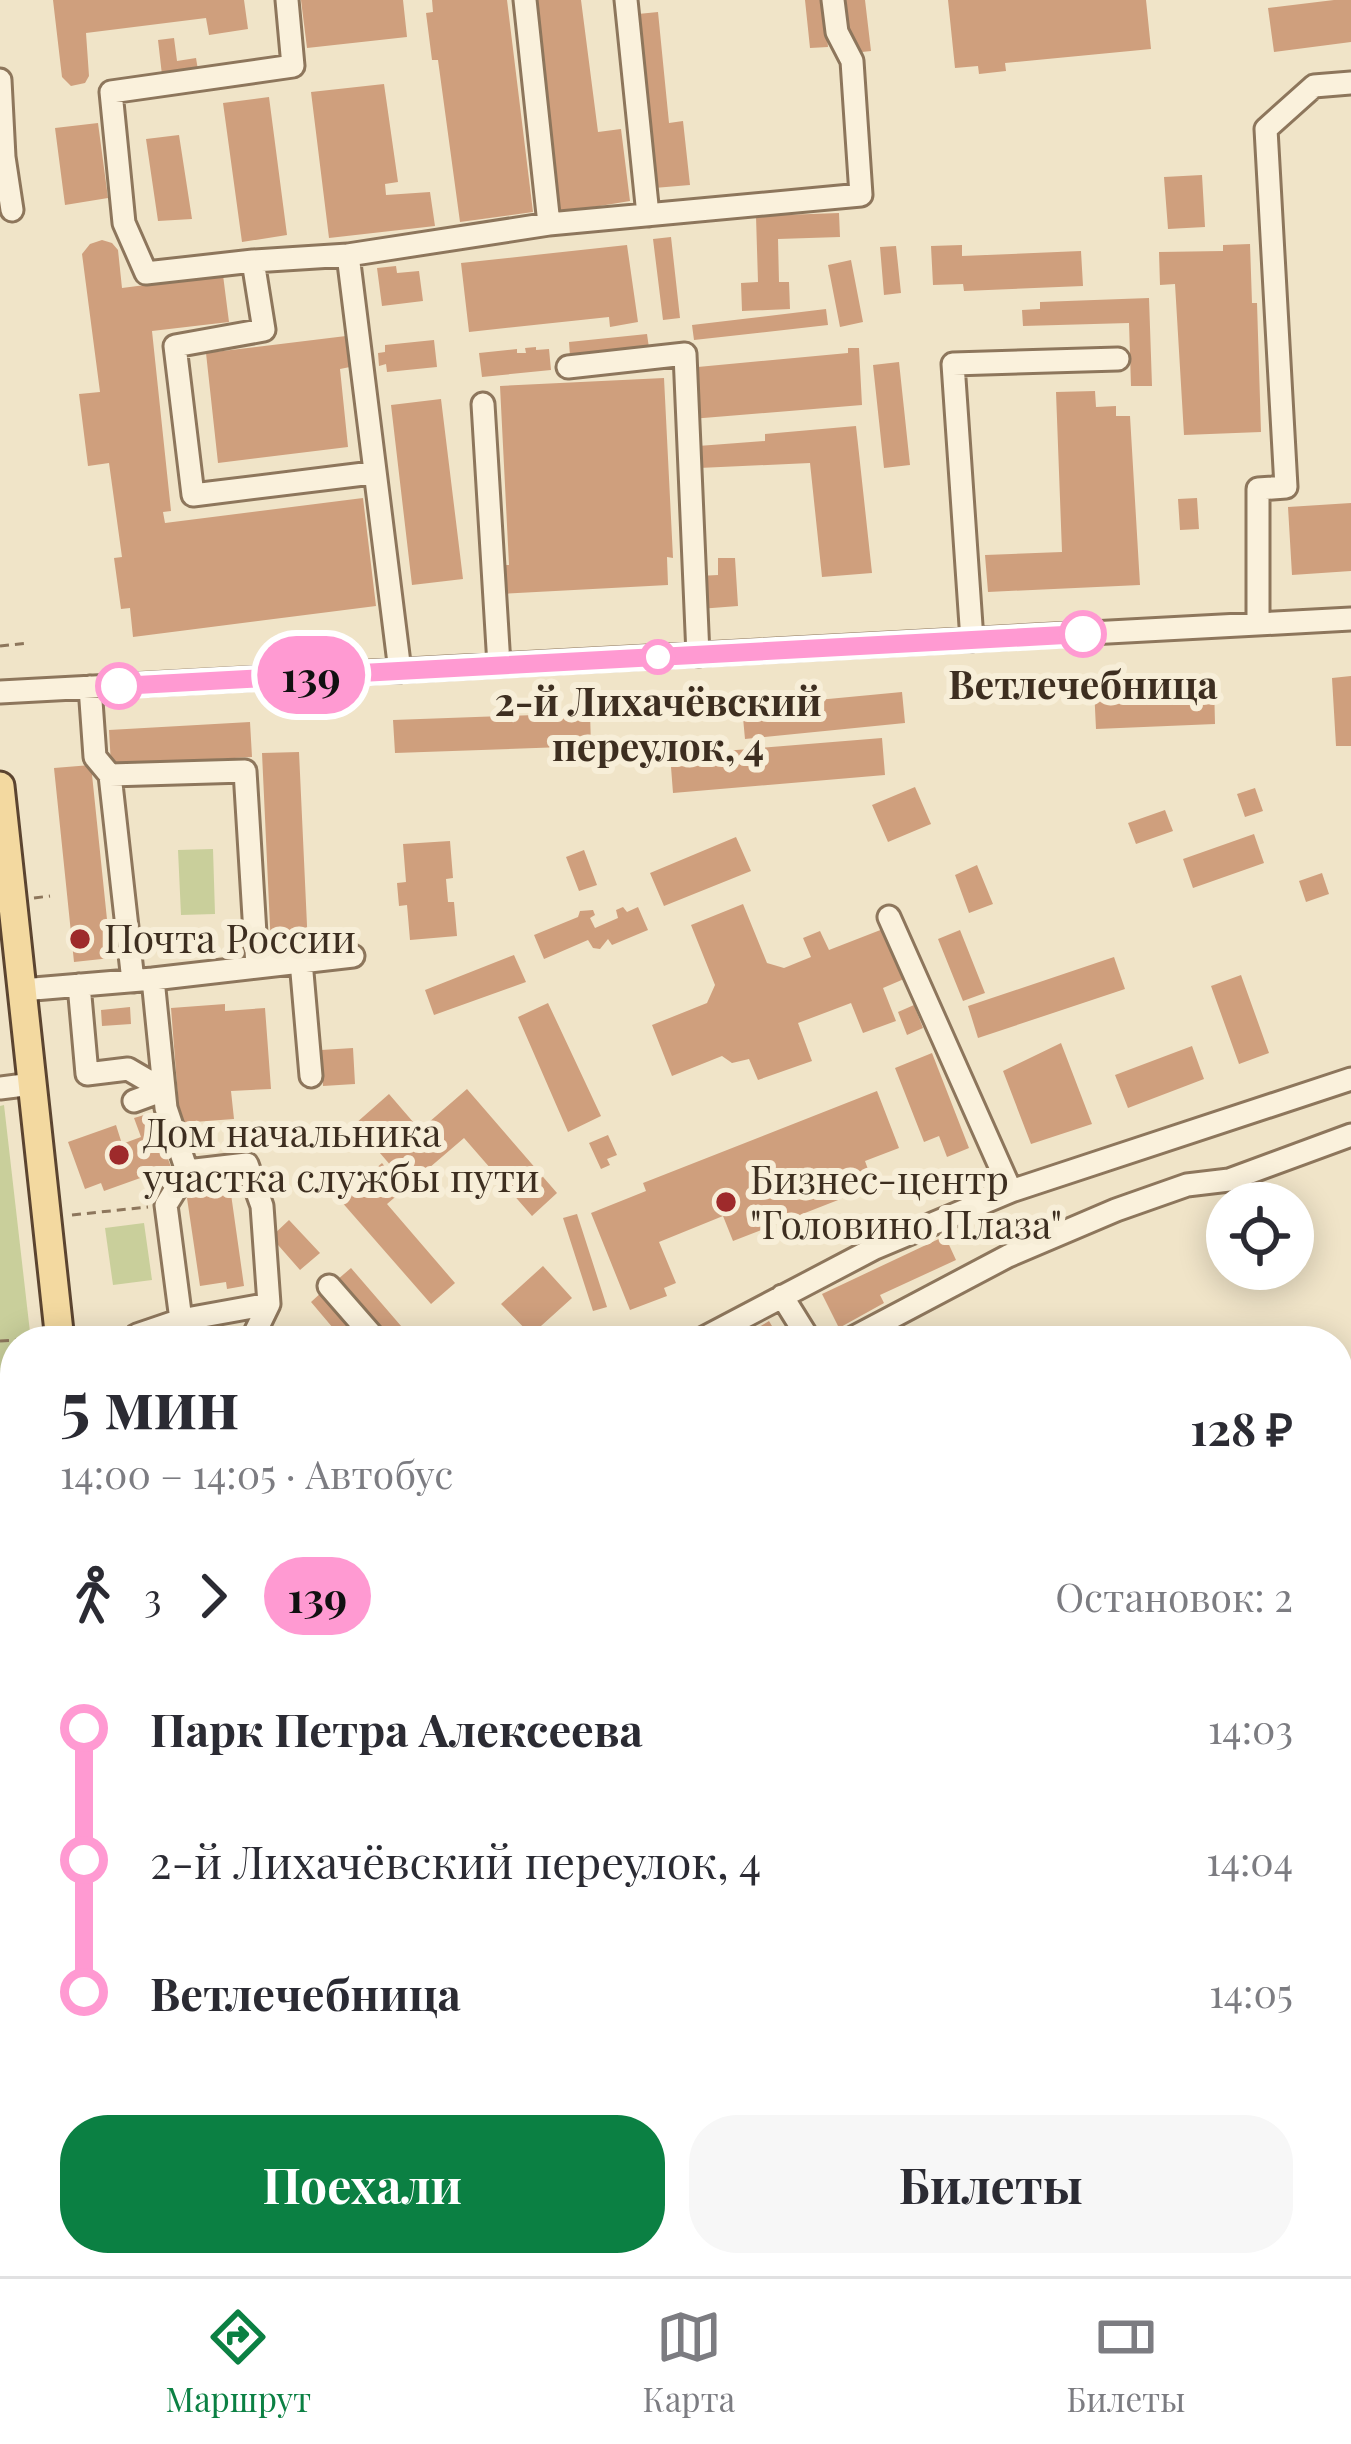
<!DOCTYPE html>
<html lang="ru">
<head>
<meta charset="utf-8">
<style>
	:root { --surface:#fff; --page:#f7f7f7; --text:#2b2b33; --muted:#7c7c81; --line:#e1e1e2; --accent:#0b8043 }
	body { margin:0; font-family:"Playfair Display",serif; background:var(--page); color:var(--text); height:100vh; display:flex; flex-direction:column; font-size:45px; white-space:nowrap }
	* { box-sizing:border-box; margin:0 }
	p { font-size:39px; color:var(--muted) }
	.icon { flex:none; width:66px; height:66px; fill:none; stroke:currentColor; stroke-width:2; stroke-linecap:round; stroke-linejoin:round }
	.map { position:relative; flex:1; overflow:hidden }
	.details { position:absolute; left:0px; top:1326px; width:1353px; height:951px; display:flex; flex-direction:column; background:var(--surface); border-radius:48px 48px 0 0; box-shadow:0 6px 30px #0003 }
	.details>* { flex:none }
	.badge { padding:0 24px; border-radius:39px; font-size:42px; line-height:78px }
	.tools { position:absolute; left:1206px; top:1182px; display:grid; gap:24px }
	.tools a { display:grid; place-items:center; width:108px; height:108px; border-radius:50%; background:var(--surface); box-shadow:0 6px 30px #0003; font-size:60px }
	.map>.badge { position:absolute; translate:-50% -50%; box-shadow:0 0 0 6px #fff }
	.legs { display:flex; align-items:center; gap:18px; height:132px; padding:0 60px; font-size:39px }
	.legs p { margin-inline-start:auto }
	.headline { display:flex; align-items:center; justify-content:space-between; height:204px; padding:0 60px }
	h1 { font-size:66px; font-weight:700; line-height:90px }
	.button { display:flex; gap:24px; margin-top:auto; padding:24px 60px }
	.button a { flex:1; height:138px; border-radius:48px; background:var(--accent); color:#fff; font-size:48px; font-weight:700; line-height:138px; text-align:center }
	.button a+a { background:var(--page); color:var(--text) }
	ul { padding:0 60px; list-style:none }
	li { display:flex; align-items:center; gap:42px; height:132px; font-size:45px }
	li i { display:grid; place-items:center; width:18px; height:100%; margin:0 15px; background:currentColor }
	li i::after { content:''; width:30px; height:30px; margin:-15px; border:9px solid; border-radius:50%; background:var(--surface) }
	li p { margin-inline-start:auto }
	li:first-child i { background:linear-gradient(#0000 50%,currentColor 0) }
	li:last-child i { background:linear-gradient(currentColor 50%,#0000 0) }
	.tabs { display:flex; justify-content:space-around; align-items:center; height:168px; border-top:3px solid var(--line); background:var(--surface); font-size:33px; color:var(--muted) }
	.tabs a { display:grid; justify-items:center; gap:6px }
	.tabs .current { color:var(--accent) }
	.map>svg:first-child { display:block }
	.green { fill:#c9cf9b }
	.building { fill:#cf9f7d }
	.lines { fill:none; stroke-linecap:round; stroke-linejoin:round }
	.minor-casing { stroke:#8d765c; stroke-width:27 }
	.major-casing { stroke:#5b4430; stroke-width:33 }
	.path { stroke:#8d765c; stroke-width:3; stroke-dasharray:9 6; stroke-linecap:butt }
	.minor { stroke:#faf1dc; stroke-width:21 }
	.major { stroke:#f3d9a0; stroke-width:27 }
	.tram { stroke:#3d2e20; stroke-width:3 }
	.rail { stroke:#3d2e20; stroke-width:6; stroke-dasharray:21 21; stroke-linecap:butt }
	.line-1-casing { stroke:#fff; stroke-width:27 }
	.line-1 { stroke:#ff9ad2; stroke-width:18 }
	.stop-1-dot { fill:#fff; stroke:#ff9ad2; stroke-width:6 }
	.poi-dot { fill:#9e2a2b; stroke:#f7eed8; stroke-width:4.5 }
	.labels { text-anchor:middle; stroke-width:12; stroke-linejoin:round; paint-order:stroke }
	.stop-label { font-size:39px; font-weight:bold; fill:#3d2e20; stroke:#f7eed8 }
	.poi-label { font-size:39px; fill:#3d2e20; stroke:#f7eed8; text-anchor:start }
</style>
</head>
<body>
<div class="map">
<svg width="1351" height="2276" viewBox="0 0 1351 2276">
	<rect width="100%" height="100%" fill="#f0e4c8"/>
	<path class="green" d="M213,849l2,65 -34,1 -3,-65z
		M4,1105l27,236h-16v381l-15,10v-626z
		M144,1223l8,57 -39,5 -8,-57z"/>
	<path class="building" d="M53,0h191l4,29 -39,6 -3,-17 -120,15 3,43 -4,7 -14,3 -9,-9z
		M301,0h102l4,37 -100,11z
		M432,0h75l26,212 -73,10 -22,-162h-6l-6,-47 7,-1z
		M536,0h45l17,132 23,-3 9,72 -73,12z
		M805,0h19l4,47 -18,1z
		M844,0h21l6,51 -18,2z
		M948,0h198l5,49 -146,14 1,8 -27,3 -1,-8 -23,2z
		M1334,0h17v42l-77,10 -6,-44z
		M658,12l11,111 14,-2 7,64 -36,3 -16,-174z
		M174,38l3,23 19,-3 2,12 -36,5 -4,-35z
		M384,84l14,98 -13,2 1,11 44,-3 5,34 -106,12 -18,-146z
		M269,97l18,138 -45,7 -19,-139z
		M98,123l10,75 -43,7 -10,-77z
		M179,135l13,84 -34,2 -12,-82z
		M1202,175l3,52 -37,2 -4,-52z
		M839,213l1,24 -62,2 1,43h10l1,27 -48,2 -1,-28 17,-1 -2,-66z
		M671,237l9,81 -17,2 -10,-81z
		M102,240l10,3 6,7 4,38 101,-13 6,47 -77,9 19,180 -8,1 2,11 198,-25 13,108 -243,31 -3,-29 -9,1 -7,-51 8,-1 -13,-94 -21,3 -9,-72 21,-2 -18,-138 8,-10z
		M1250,244l2,59h5l4,129 -77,3 -9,-151 -15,1 -1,-33 64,-1v-6z
		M627,245l11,77 -28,5 -1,-10 -140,15 -8,-69z
		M962,245v11l119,-5 2,35 -119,5 -1,-7 -30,1 -2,-39z
		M896,246l5,47 -17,2 -4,-48z
		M851,260l12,62 -23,5 -12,-62z
		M396,266l1,7 22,-2 4,30 -41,5 -5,-38z
		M1149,298l3,88h-21l-2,-63 -106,3 -1,-16 18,-1v-7z
		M826,309l2,16 -134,15 -2,-15z
		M647,334l2,14 -79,8 -1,-14z
		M346,336l4,31 -10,2 8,78 -130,16 -12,-110z
		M434,340l3,27 -50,5 -1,-8 -7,2 -1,-13 7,-1v-7z
		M536,347v3l13,-1 2,21 -69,7 -3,-24 38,-4v4h9l-1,-5z
		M848,348h11l3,57 -171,14 -4,-51 161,-15z
		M899,362l11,103 -26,3 -11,-103z
		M664,378l9,180 -6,-1 1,28 -167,9v-29h8l-9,-179z
		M1095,391l1,16 20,-1v10h14l10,169 -152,7 -3,-37 77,-3 -6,-160z
		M441,399l22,180 -51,6 -21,-180z
		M856,426l16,147 -50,4 -12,-114 -111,5 -1,-22 67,-5v-7z
		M1197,498l2,31 -19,1 -2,-31z
		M1351,503v68l-59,4 -4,-68z
		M718,558h17l3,48 -39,3 -1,-33 20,-1z
		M1351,676v70h-15l-4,-68z
		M1214,683l1,41 -119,5 -2,-41z
		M718,692l1,22 -81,4 -1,-23z
		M902,692l3,31 -160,16 -3,-32z
		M590,713l1,33 -196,7 -2,-33z
		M250,722l2,35 -141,8 -2,-35z
		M882,738l3,37 -212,18 -2,-26 54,-4 -1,-12z
		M299,752l9,195 -37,1 -9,-195z
		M91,765l20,193 -37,4 -20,-194z
		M915,787l16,37 -43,18 -16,-37z
		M1255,788l8,23 -18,6 -8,-23z
		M1165,810l8,21 -37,13 -8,-21z
		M1254,834l10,29 -71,25 -10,-29z
		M736,837l15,34 -87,35 -14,-33z
		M450,841l3,37 -7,1 2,23h6l3,34 -47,4 -3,-35 -8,1 -2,-23 9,-1 -3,-38z
		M584,850l13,35 -18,6 -13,-34z
		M977,865l16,39 -24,9 -14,-38z
		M1322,873l7,21 -23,8 -7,-21z
		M743,904l24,59 17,5 27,-11 -8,-19 17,-7 9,19 54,-21 21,50 -21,9 13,33 -33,12 -12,-30 -53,20 14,38 -54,19 -9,-21 -17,4 -10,-7 -50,20 -20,-51 55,-22 8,-18 -24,-60z
		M623,907l4,5 11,-5 10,23 -36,15 -4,-6 -8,10 -7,-1 -5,-8 -44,19 -10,-24 44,-18 2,-6 13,-1 2,5 -5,3 5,10 23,-10 -2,-8z
		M960,930l25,63 -22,8 -25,-62z
		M514,955l12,27 -92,33 -9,-25z
		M1114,957l11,32 -147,49 -10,-32z
		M1241,975l28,78 -30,11 -28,-78z
		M548,1003l53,113 -33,16 -50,-115z
		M225,1004v7l40,-3 6,81 -40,2 3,28 -54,4 -9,-115z
		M914,1005l9,23 -16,7 -9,-23z
		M130,1007l1,17 -29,2 -1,-16z
		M1061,1043l31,81 -61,20 -28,-73z
		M1192,1046l12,33 -76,29 -13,-33z
		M353,1048l2,36 -32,2 -2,-36z
		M932,1053l37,95 -22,9 -8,-21 -15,6 -29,-74z
		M467,1089l90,104 -25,23 -68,-78 -77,66 68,79 -24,21 -91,-104 42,-37 12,15 4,-4 -43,-50 34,-30 31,36z
		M877,1091l22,57 -34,13 9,25 -141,55 -10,-25 -64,26 17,41 -12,5 3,8 -37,14 -39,-97 55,-22 -3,-8z
		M151,1113l20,54 -67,24 -3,-8 -16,6 -17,-47 48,-17 6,19 19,-7 -7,-19z
		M608,1135l9,20 -10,4 3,6 -9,4 -12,-26z
		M230,1187l14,99 -17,3 -1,-7 -26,4 -13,-88z
		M577,1214l30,93 -14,4 -30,-93z
		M289,1220l31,33 -20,17 -29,-33z
		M945,1236l11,24 -76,35 4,8 -45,25 -17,-34z
		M543,1266l29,32 -41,37 -30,-31z
		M351,1268l63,73h-24l-53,-61z
		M323,1291l43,50h-22l-33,-39z
		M769,1321l12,20h-45z
		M1351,1465v36l-13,5v-36z
		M5,1638l10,4v33l-15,-7z
		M1347,1641h4v46l-13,-3v-41z
		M1351,1998v44l-13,7v-43z
		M15,2062v86l-6,5 -9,-10v-67z
		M31,2262h57l15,14h-86z
		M146,2262h36l13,14h-37z
		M626,2262h81l31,14h-82z
		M1064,2262h59l-5,10 9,4h-70z
		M1205,2262h99l23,10 4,-10h6l14,6v8h-115z"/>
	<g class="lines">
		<g class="minor-casing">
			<path id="minor" d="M287,0l6,66 -182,26 13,131 22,50 107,-12 11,69 -89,16 18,149 179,-22
				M525,0l24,224
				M626,0l22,215
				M0,80l4,77 -4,1
				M4,157l8,53
				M348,255l201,-31 312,-29 -9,-134 -15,-29 -4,-32
				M253,261l95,-6 52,416
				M568,367l117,-13 13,301
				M483,404l16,261
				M1258,624v-135l28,-2 -20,-358 48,-43 37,-3
				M972,640l-19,-276 165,-5
				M90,687l5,70 15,18 23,206
				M0,692l1351,-73
				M110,775l135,-4 12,195
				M889,917l122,274
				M301,961l10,115
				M153,979l200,-23
				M79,985l8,89 41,-5 36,21
				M22,990l131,-11 13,129 21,63 -21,34 15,115 -44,15 1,6
				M0,1088l32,-4
				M134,1101l30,-11
				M329,1286l48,55
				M782,1296l28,45
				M181,1320l88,-16 -7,-98 -15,-42 -60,7
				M251,1341l18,-37
				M698,1341l177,-93 136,-57 340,-112
				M847,1341l161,-85 108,-46 71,-25 42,-5 122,-45
				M1338,1522l13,-5
				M1348,1578l3,20
				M1338,1737l13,-5
				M0,1762l15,-9
				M1338,1816l13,-5
				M0,1873l15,-9
				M1338,1972l13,-8
				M1338,2067l13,-6
				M0,2244l15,-4
				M241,2262l18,14
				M319,2276l3,-14
				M366,2276l24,-14
				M932,2276l12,-14
				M1162,2276l7,-14"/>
		</g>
		<g class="major-casing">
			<path id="major" d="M0,786l60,555
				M798,2262l30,14
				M851,2262l31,14"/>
		</g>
		<path class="path" d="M0,646l28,-3
			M34,898l16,-2
			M72,1215l76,-8
			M95,1332l22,1
			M0,1341l30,-2
			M0,1794l15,-10
			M499,2262l18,14
			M987,2262l34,14
			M414,2273l19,-11
			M449,2276l23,-14
			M613,2276l7,-14
			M1198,2276l-3,-5 11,5"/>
		<use href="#minor" class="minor"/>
		<use href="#major" class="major"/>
		<path class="tram" d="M833,2262l31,14
			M425,2276l23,-14"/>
		<path class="rail" d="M1338,1389l13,-5
			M1338,1427l13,-5
			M0,2062l15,-12"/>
	</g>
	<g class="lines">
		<g class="line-1-casing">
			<path id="line-1" d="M119,686l964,-52"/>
		</g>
		<use href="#line-1" class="line-1"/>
	</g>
	<g class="stop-1-dot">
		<circle cx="1083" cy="634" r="21"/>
		<circle cx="658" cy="657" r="15"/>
		<circle cx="119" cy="686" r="21"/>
	</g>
	<g class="poi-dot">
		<circle cx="80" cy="939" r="12"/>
		<circle cx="119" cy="1155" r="12"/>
		<circle cx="726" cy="1202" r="12"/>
	</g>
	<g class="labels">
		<g class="stop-label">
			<text x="1083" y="699">Ветлечебница</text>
			<text x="658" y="716">2-й Лихачёвский<tspan x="658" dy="45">переулок, 4</tspan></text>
		</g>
		<g class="poi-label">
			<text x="104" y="953">Почта России</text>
			<text x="143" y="1147">Дом начальника<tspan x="143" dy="45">участка службы пути</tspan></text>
			<text x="750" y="1194">Бизнес-центр<tspan x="750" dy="45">"Головино Плаза"</tspan></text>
		</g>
	</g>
</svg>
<div class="tools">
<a><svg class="icon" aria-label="locate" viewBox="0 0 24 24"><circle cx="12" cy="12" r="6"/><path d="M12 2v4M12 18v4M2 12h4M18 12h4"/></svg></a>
</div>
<b class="badge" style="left:311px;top:675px;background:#ff9ad2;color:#111">139</b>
<section class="details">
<div class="headline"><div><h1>5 мин</h1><p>14:00 – 14:05 · Автобус</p></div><b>128 ₽</b></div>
<div class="legs"><svg class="icon" aria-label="walk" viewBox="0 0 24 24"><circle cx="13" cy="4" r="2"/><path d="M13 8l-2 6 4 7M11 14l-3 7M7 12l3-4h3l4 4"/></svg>3<svg class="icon" aria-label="forward" viewBox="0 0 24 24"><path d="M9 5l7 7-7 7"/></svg><b class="badge" style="background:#ff9ad2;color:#111">139</b><p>Остановок: 2</p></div>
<ul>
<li><i style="color:#ff9ad2"></i><b>Парк Петра Алексеева</b><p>14:03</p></li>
<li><i style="color:#ff9ad2"></i><span>2-й Лихачёвский переулок, 4</span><p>14:04</p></li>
<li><i style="color:#ff9ad2"></i><b>Ветлечебница</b><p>14:05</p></li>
</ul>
<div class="button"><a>Поехали</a><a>Билеты</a></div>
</section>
</div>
<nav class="tabs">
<a class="current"><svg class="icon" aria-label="directions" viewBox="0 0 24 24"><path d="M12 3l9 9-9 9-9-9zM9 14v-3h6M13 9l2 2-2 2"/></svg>Маршрут</a>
<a><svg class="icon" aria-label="map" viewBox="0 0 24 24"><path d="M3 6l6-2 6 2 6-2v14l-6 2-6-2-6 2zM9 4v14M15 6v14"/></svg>Карта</a>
<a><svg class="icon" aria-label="tickets" viewBox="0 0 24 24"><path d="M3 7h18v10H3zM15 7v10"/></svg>Билеты</a>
</nav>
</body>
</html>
